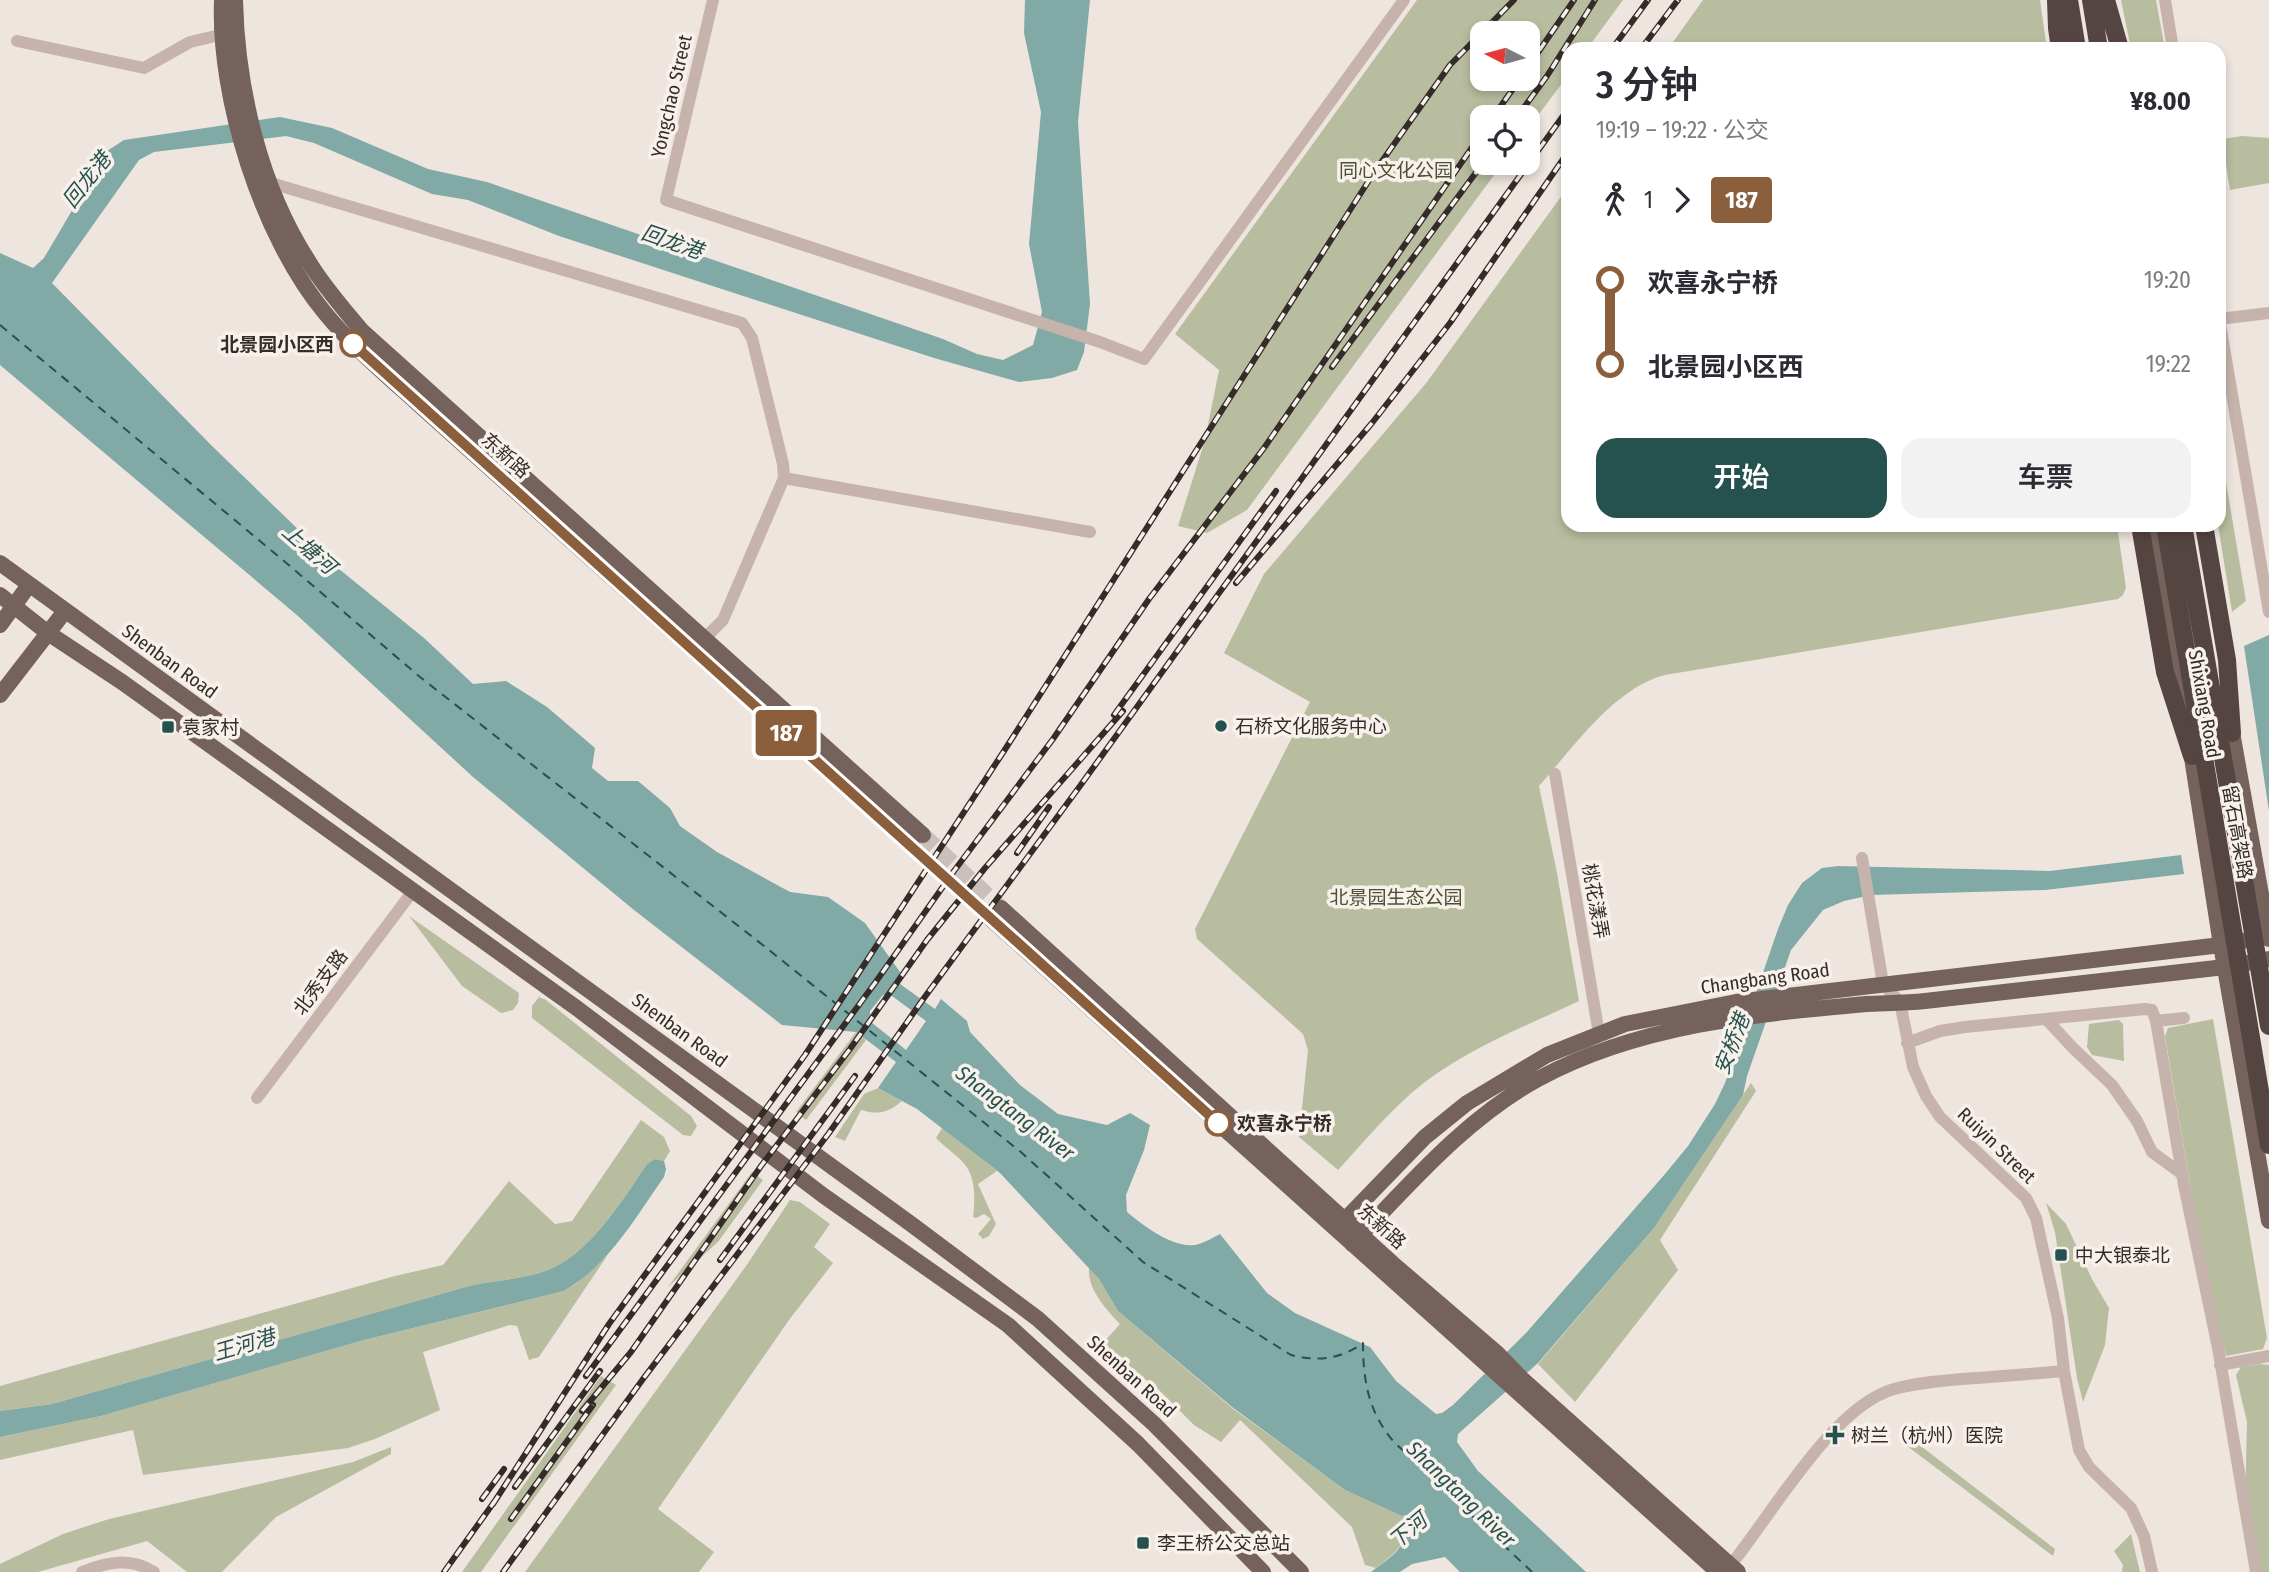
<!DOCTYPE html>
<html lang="zh">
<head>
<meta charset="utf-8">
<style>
	:root { --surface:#fff; --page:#f2f2f3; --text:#2b2b33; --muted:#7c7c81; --accent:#25524e }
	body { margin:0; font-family:"Fira Sans Condensed","Noto Sans SC",sans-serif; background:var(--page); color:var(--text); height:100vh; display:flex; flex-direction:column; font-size:26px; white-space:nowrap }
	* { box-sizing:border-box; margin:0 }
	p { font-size:23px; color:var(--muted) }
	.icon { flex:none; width:38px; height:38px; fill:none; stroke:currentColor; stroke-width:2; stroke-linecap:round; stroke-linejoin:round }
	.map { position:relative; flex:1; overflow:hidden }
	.side { position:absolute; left:1561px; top:42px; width:665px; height:490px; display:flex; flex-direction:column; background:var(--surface); border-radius:21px; box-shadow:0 4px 10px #0003 }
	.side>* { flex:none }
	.badge { padding:0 14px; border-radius:5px; font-size:24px; line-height:46px }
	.needle { width:46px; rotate:276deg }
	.controls { position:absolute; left:1470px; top:21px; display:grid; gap:14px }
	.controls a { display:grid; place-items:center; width:70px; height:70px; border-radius:14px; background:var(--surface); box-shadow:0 4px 10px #0003; font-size:35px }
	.map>.badge { position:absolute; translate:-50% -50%; box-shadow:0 0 0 4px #fff }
	.legs { display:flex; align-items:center; gap:10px; height:77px; padding:0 35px; font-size:23px }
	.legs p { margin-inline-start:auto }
	.headline { display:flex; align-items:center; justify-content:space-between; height:119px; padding:0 35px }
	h1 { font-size:38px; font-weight:600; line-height:52px }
	.button { display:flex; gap:14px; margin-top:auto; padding:14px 35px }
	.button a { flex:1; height:80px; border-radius:21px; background:var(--accent); color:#fff; font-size:28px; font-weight:600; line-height:80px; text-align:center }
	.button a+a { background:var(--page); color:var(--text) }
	ul { padding:0 35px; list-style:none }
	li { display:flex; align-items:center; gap:24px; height:84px; font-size:26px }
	li i { display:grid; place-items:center; width:10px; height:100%; margin:0 9px; background:currentColor }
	li i::after { content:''; width:18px; height:18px; margin:-9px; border:5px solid; border-radius:50%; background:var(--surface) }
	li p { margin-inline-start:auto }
	li:first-child i { background:linear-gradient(#0000 50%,currentColor 0) }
	li:last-child i { background:linear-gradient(currentColor 50%,#0000 0) }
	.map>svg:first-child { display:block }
	.green { fill:#b8bda0; fill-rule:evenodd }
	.water { fill:#81a9a5; fill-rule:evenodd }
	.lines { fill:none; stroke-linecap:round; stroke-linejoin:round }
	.ferry { stroke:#25524e; stroke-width:2; stroke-dasharray:9 7; stroke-linecap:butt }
	.major-tunnel { stroke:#cac0bb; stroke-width:16; stroke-dasharray:16 8; stroke-linecap:butt }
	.minor { stroke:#c6b4ac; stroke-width:12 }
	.major { stroke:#75625d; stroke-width:16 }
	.highway { stroke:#554542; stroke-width:18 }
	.rail-casing { stroke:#352c2a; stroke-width:6 }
	.rail { stroke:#f8f0eb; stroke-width:3.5; stroke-dasharray:10; stroke-linecap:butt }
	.highway-bridge { stroke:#554542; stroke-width:18 }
	.line-1-casing { stroke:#fff; stroke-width:16 }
	.line-1 { stroke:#8b5e3c; stroke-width:10 }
	.stop-1-dot { fill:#fff; stroke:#8b5e3c; stroke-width:3.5 }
	.poi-dot { fill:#25524e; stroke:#f8f0eb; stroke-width:2.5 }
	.labels { text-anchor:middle; stroke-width:7; stroke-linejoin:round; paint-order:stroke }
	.street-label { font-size:19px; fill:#352c2a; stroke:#f8f0eb }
	.park-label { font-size:19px; fill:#4a5031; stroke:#f8f0eb }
	.stop-label { font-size:19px; font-weight:bold; fill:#352c2a; stroke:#f8f0eb; text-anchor:end }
	.poi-label { font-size:19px; fill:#352c2a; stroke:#f8f0eb; text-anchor:start }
	.water-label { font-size:21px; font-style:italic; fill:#25524e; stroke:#f8f0eb }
</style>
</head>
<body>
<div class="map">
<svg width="2269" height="1572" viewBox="0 0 2269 1572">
	<rect width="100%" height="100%" fill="#efe5df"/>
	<path class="green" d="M1417,0h206l-36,49h-19v26l-40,54v-12h-46v46h21l-256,347 -40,23 -29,-7 27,-86 14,-70 -44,-36zM1482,33h46v46h-46z
		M1703,0h337l7,49h-379z
		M2121,0h35l9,49h-34z
		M2242,136l27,2v45l-39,7 -8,-51z
		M1568,187v338h549l9,63 -3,7 -5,4 -453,76c-51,13 -92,73 -126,111l18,87 22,128c-59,28 -126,53 -174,98 -24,22 -45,47 -67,71l-39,-33 9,-87 -5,-16 -106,-95 -2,-10 115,-227 -86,-49 40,-79 163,-192z
		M2219,440l27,161 -14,11 -14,-87z
		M409,916l110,77 -1,10 -5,7 -12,3 -39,-27z
		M539,997l7,3 145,116 6,10 -6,10 -8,-1 -151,-117v-12z
		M2213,1019l54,319 -4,11 -37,7 -18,-65 -43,-255 3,-8z
		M2119,1020l4,4 1,37 -32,-6 -5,-8 2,-23z
		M856,1032l10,8 -60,80 -10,-8z
		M1751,1083l5,8 -96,149 18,30 -103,132 -37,-38 116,-136z
		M878,1088l24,13c-14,12 -24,14 -41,9l-16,31 -10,-4 29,-43z
		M641,1120l23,17 6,14 -6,10 -9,-2 -8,5c-25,37 -58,90 -99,106 -23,9 -51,10 -75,15l-421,119 -52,7v-25l395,-110 48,-11 66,-84 46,43 17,-3z
		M942,1128l55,43 -19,13 18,40 -7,12 -6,3 -5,-5 13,-15 -7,-5 -8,4 -3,-1c2,-17 3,-37 -7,-51 -8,-11 -21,-18 -30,-28z
		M752,1172l11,8 -45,62 -50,45z
		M790,1200l10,2 30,22 -16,23 19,16 -44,57 -131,189 56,43 -15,20h-174l221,-306z
		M2046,1203l20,21 26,55 17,29 -4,37 -22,57 -6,-24 -22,-146z
		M607,1256l-68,101 -10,3 -12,-34 -7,-1 -87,27 17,58 -65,29 -27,9 -205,27 -10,-45 -133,30v-23l101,-21 263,-76 200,-49 12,-7z
		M1089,1268l10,11 19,32 114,97 113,82 67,30c-8,26 -15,32 -36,48l-11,-3 -13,-38 -112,-107 -19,22 -27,-17 -38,-38 -36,-26 -16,-19 16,-18c-13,-14 -33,-35 -31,-56z
		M2260,1364l9,1v207h-12l-12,-67 2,-83 -11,-47 5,-8z
		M601,1376l15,9 -135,187h-19z
		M1913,1440l142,109 -2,7 -146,-110z
		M391,1447v7l-115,63 -54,55h-35l-40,-31 -109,31h-38v-8l63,-30 46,-15 244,-57z
		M2131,1534l9,38h-18l1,-7 -9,-14z"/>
	<path class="water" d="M1025,0h65l-12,122 12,182 -6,48 -7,18 -25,8 -33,4 -85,-24 -375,-122 -91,-36 -36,-6 -118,-51 -28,-7 -132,16 -15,8 -87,123 159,162 128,124 85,69 49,46 33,-3 41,26 48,41 -3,20 16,13h30l32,27 10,18 37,26 73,40 38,5 37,26 35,49v12l35,25 6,-10 26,22 3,11 50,53 38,29 49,11 23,-12 20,12 -6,25 -18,45 1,17c17,14 49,39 72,32 7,-2 15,-7 21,-10l47,59 28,20 75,34 26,34 40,33 6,-1 11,-8 73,-72 139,-159 23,-28 27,-42 10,-21 53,-154 10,-24 14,-22 20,-15 16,-2 212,5 131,-16 3,19 -139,16 -174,5 -27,6 -21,9 -32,40 -44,126 -4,19 -89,133 -116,135 -80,71 -1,8 21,29 108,101h-126l-15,-15 -33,7 -12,8h-29c25,-19 31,-20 40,-52l-66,-30 -113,-83 -114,-96 -19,-32 -99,-106 -83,-64 -39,-21 18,-26 -40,-30 -74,-7 -148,-115 -161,-133 -175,-161 -298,-251v-112l33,15 11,-10 63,-107 17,-11 156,-23 52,11 96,41 59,13 456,157 34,15 26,6 30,-15 9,-33 -13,-68 12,-132 -17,-79zM883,995l9,1 34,25 -20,29 -35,-28 -1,-11z
		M2269,635v176l-25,-165z
		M655,1159l9,2 2,8 -2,8c-29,41 -55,88 -100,114l-200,49 -263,76 -101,21v-26l52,-7 421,-119c24,-5 52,-6 75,-15 41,-16 74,-69 99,-106z"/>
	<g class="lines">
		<path class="ferry" d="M0,325l284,236 136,116 344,269 258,207 121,109 148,93c26,7 50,4 72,-12 0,39 6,70 31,99l138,130"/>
		<path class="major-tunnel" d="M923,835l78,73
			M913,847l79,73"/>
		<path class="minor" d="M713,0l-47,200 434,142 44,17 260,-359
			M2165,0l8,49
			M17,41l127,27 46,-26 30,-7
			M271,183l471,140 10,15 31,126 1,14 -61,142 -25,25
			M2219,318l50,294
			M2219,319l50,-6
			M784,478l306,54
			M1555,774l44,260
			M1862,858l21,126 17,18 13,65 13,29 14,21 86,81 10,20 22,100 6,53 15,79 10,17 42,41 13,28 8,36
			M2046,1019l27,29 39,37 25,36 15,31 30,22
			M2156,1021l28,-3
			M1907,1043l33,-12 25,-4 180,-18 7,1 4,11 28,164 34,163 38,224
			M257,1098l156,-207
			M2220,1365l49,-9
			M82,1572c25,-10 48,-15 72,0
			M1725,1572c43,-50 105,-165 169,-183 22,-6 45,-8 68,-10 34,-2 68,-5 102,-8"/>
		<path class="major" d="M222,0c-4,98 40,237 103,313 27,33 60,61 91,89l497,445
			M235,0c2,88 25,187 74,262 15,25 34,46 53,69l561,504
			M2152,525l34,194
			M0,563l911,661 127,95 116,105 147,148
			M0,595l48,38 74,49 456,327 246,187 184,129 130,119 125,128
			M0,625l29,-40
			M0,695l65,-84
			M2230,721l39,218
			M2190,745l31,200 48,276
			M1001,908l391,355 105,90 25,26 216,193
			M992,920l726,652
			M1336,1229l89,-92 42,-34 80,-48 78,-31 111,-22 485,-57 48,-9
			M1352,1244c57,-59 113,-125 186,-165 100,-54 217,-65 328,-75 20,-1 39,-1 59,-3 100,-11 200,-23 300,-34l44,-8"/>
		<path class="highway" d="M2056,0l1,28 3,21
			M2069,0l8,49
			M2091,0l8,49
			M2106,0l14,49
			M2140,525l25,147 27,84
			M2204,525l23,135 5,73"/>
		<g class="rail-casing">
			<path id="rail" d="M1612,49l36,-49
				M1641,49l37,-49
				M1528,67l46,-67
				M1493,117l27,-38
				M1517,117l30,-41 48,-76
				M1332,367l151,-204
				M1236,583l136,-160 78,-100 118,-171
				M1114,715l162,-224
				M1017,853l32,-46
				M720,1260l135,-184
				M586,1376l289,-393 79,-112 99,-132 96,-140 115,-151 218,-315
				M582,1411l49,-59 130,-186 89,-117 77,-109 58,-72 138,-157
				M515,1487l85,-116
				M482,1499l22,-30
				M493,1504l116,-180 196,-269 199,-304 371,-580 75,-106 64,-65
				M511,1519l82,-114
				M444,1572l53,-74
				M503,1572l140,-193 186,-246 95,-135 156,-212 488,-677"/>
		</g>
		<use href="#rail" class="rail"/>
		<path class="highway-bridge" d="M2165,525l104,620
			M2183,525l86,501"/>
	</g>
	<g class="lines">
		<g class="line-1-casing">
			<path id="line-1" d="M353,344l865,779"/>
		</g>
		<use href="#line-1" class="line-1"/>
	</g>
	<g class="stop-1-dot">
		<circle cx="353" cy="344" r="12"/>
		<circle cx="1218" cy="1123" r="12"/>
	</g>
	<g class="poi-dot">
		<circle cx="1221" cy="726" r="7"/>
		<rect x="161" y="720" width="14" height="14" rx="3.5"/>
		<rect x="2054" y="1248" width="14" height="14" rx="3.5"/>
		<path d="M1831.5 1424.5h7v7h7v7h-7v7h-7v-7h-7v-7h7z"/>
		<rect x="1136" y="1536" width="14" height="14" rx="3.5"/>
	</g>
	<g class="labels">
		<g class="street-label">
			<text transform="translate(671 96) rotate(-77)" y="7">Yongchao Street</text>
			<text transform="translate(506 455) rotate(42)" y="7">东新路</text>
			<text transform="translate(170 661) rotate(36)" y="7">Shenban Road</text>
			<text transform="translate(2205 704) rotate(80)" y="7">Shixiang Road</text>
			<text transform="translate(2238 832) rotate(80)" y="7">留石高架路</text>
			<text transform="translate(1596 901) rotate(80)" y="7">桃花漾弄</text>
			<text transform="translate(1765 978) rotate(-8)" y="7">Changbang Road</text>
			<text transform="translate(320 982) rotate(-53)" y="7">北秀支路</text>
			<text transform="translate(680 1030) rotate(36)" y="7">Shenban Road</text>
			<text transform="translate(1997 1145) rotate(44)" y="7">Ruiyin Street</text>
			<text transform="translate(1382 1226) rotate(42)" y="7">东新路</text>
			<text transform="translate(1132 1376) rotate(42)" y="7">Shenban Road</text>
		</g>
		<g class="park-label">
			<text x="1396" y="177">同心文化公园</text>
			<text x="1396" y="904">北景园生态公园</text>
		</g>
		<g class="stop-label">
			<text x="334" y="351">北景园小区西</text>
			<text x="1237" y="1130" text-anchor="start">欢喜永宁桥</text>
		</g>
		<g class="poi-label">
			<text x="1235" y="733">石桥文化服务中心</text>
			<text x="182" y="734">袁家村</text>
			<text x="2075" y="1262">中大银泰北</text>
			<text x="1851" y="1442">树兰（杭州）医院</text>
			<text x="1157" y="1550">李王桥公交总站</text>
		</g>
		<g class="water-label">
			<text transform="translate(87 180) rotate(-52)" y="7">回龙港</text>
			<text transform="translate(672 242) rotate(19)" y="7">回龙港</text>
			<text transform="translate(309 549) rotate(41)" y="7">上塘河</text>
			<text transform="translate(1732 1044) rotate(-69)" y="7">安桥港</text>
			<text transform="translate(1015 1113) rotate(37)" y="7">Shangtang River</text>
			<text transform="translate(244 1345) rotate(-16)" y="7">王河港</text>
			<text transform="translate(1461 1494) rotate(44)" y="7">Shangtang River</text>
			<text transform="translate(1408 1531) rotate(-40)" y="7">下河</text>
		</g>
	</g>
</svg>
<div class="controls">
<a><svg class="needle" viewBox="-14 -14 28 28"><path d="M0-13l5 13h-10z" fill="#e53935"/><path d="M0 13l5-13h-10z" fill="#7c7c81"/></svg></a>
<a><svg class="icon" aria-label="locate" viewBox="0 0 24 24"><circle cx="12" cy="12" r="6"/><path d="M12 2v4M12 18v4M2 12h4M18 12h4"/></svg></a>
</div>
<b class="badge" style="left:786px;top:733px;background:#8b5e3c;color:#fff">187</b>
<section class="side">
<div class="headline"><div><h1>3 分钟</h1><p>19:19 – 19:22 · 公交</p></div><b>¥8.00</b></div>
<div class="legs"><svg class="icon" aria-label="walk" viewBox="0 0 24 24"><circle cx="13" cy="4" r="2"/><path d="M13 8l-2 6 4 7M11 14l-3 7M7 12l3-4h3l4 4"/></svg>1<svg class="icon" aria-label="forward" viewBox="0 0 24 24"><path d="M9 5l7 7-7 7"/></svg><b class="badge" style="background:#8b5e3c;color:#fff">187</b></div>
<ul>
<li><i style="color:#8b5e3c"></i><b>欢喜永宁桥</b><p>19:20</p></li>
<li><i style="color:#8b5e3c"></i><b>北景园小区西</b><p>19:22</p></li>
</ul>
<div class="button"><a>开始</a><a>车票</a></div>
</section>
</div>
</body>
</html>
